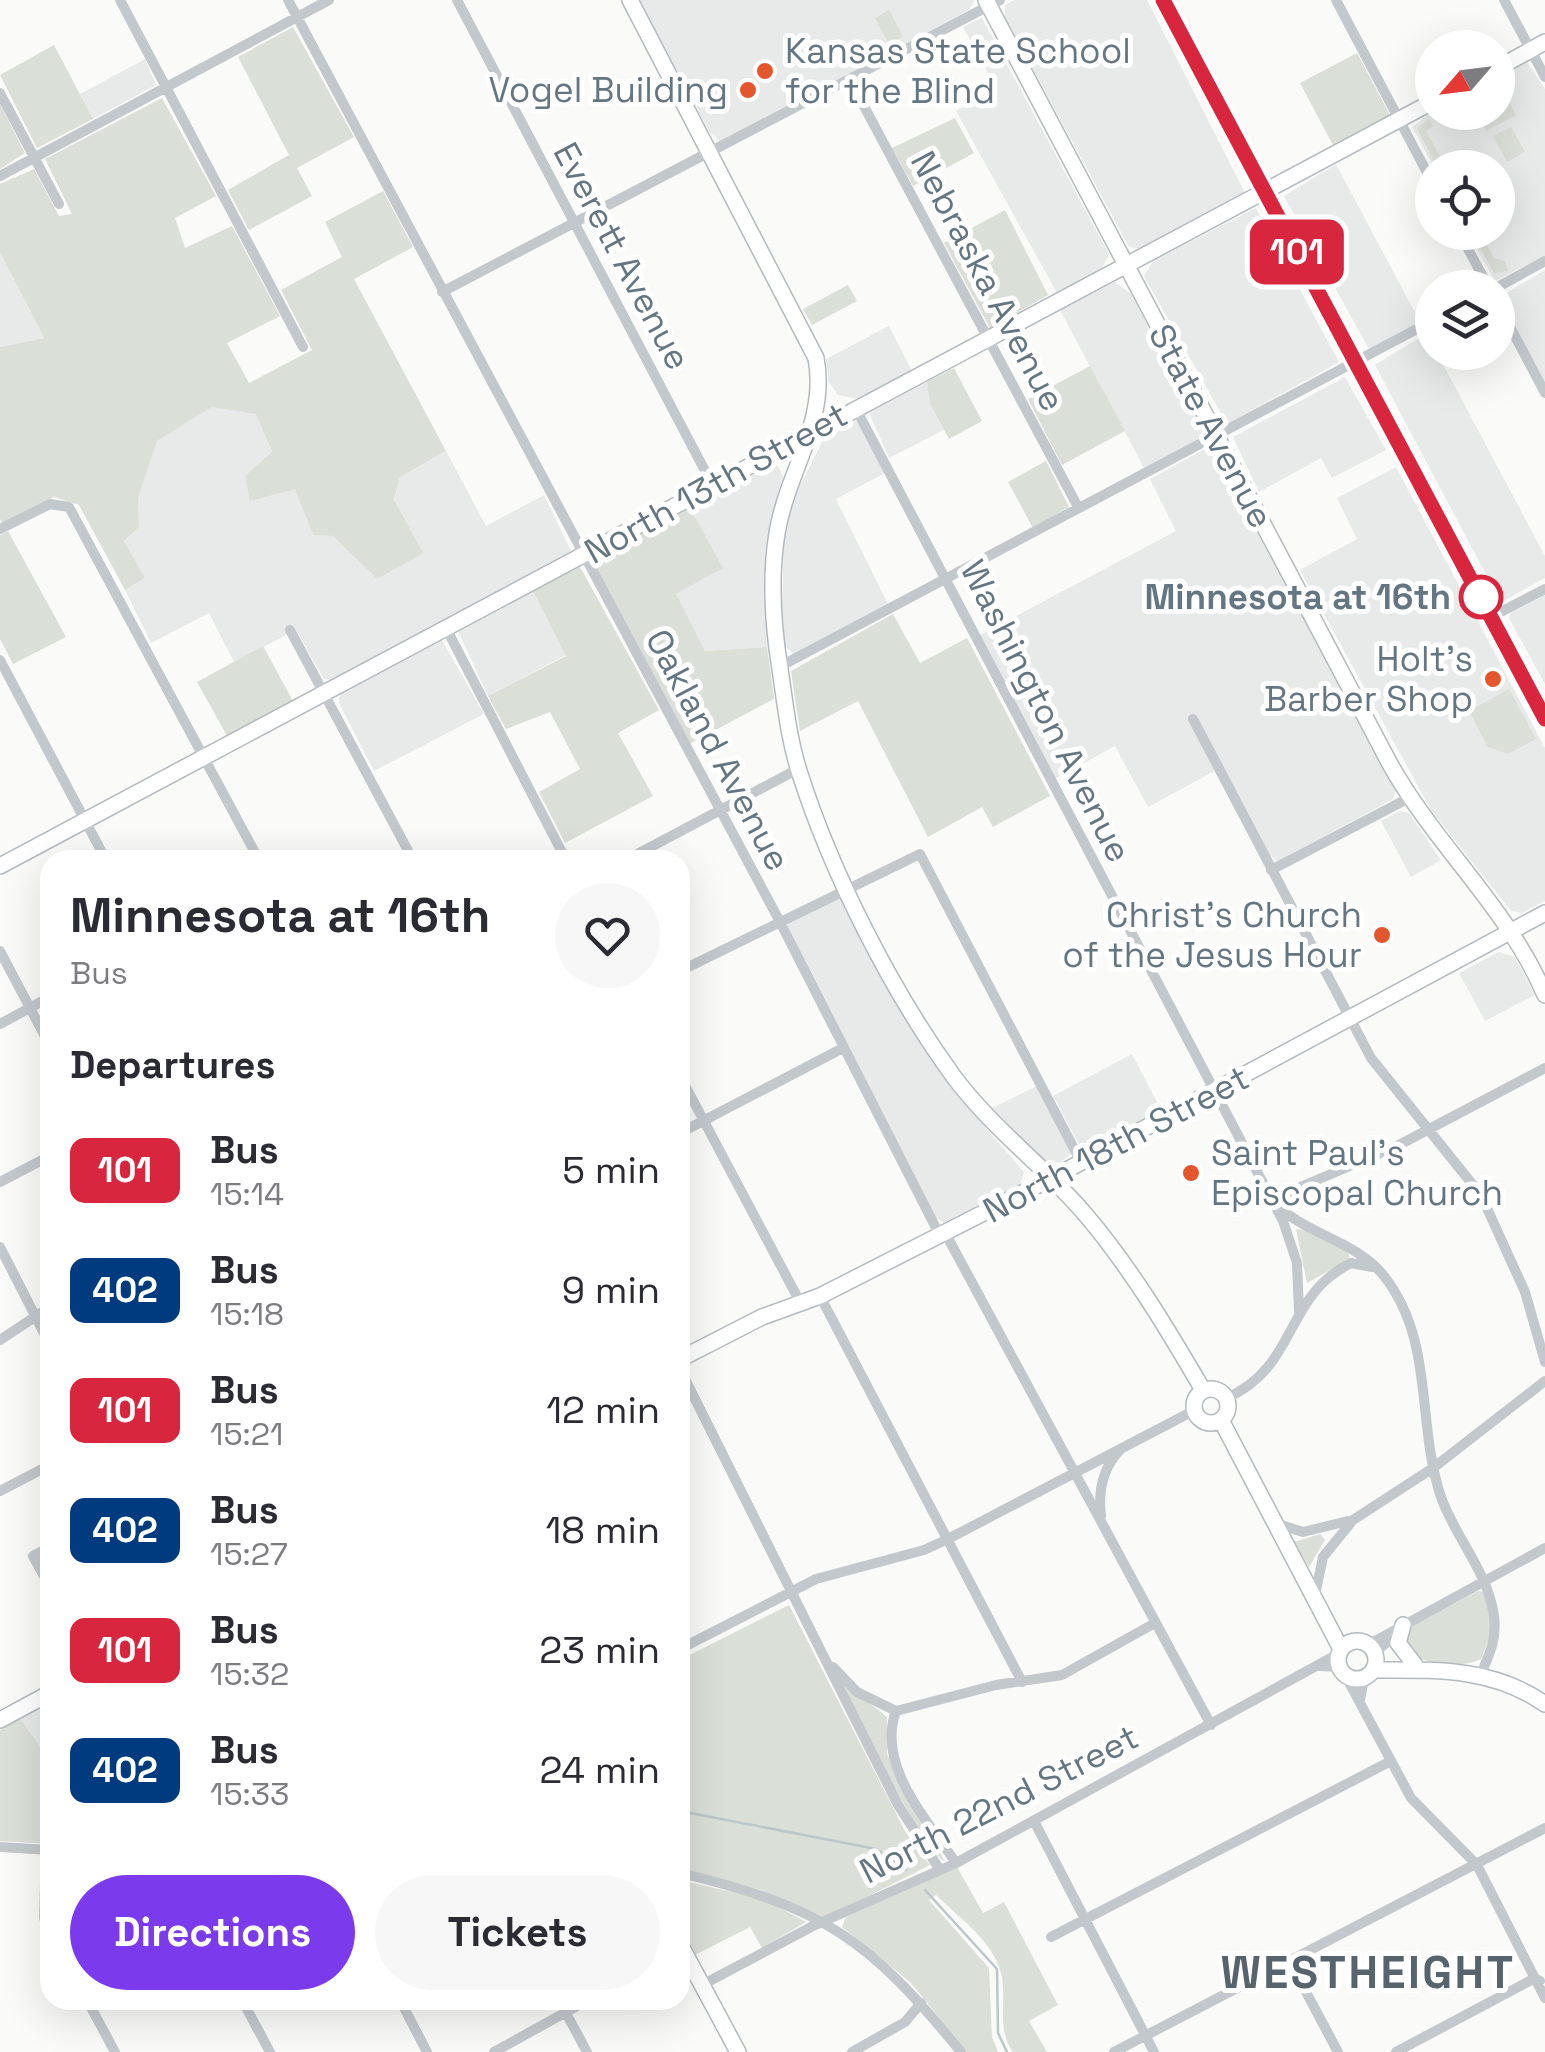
<!DOCTYPE html>
<html lang="en">
<head>
<meta charset="utf-8">
<style>
	:root { --surface:#fff; --page:#f7f7f7; --text:#2b2b33; --muted:#7c7c81; --accent:#7c3aed }
	body { margin:0; font-family:"Space Grotesk",sans-serif; background:var(--page); color:var(--text); height:100vh; display:flex; flex-direction:column; font-size:38px; white-space:nowrap }
	* { box-sizing:border-box; margin:0 }
	p { font-size:32px; color:var(--muted) }
	.icon { flex:none; width:55px; height:55px; fill:none; stroke:currentColor; stroke-width:2; stroke-linecap:round; stroke-linejoin:round }
	.map { position:relative; flex:1; overflow:hidden }
	.drawer { position:absolute; left:40px; top:850px; width:650px; height:1160px; display:flex; flex-direction:column; background:var(--surface); border-radius:30px; box-shadow:0 10px 40px #0002 }
	.drawer>* { flex:none }
	.badge { padding:0 20px; border-radius:15px; font-size:35px; line-height:65px }
	.needle { width:65px; rotate:242deg }
	.fabs { position:absolute; left:1415px; top:30px; display:grid; gap:20px }
	.fabs a { display:grid; place-items:center; width:100px; height:100px; border-radius:50%; background:var(--surface); box-shadow:0 10px 40px #0002; font-size:50px }
	.map>.badge { position:absolute; translate:-50% -50%; box-shadow:0 0 0 5px #fff }
	h2 { padding:0 30px; font-size:38px; line-height:90px }
	.round { display:grid; place-items:center; flex:none; width:105px; height:105px; border-radius:52px; background:var(--page) }
	.summary { display:flex; align-items:center; justify-content:space-between; height:170px; padding:0 30px }
	h1 { font-size:48px; font-weight:800; line-height:75px }
	.action { display:flex; gap:20px; margin-top:auto; padding:20px 30px }
	.action a { flex:1; height:115px; border-radius:60px; background:var(--accent); color:#fff; font-size:40px; font-weight:800; line-height:115px; text-align:center }
	.action a+a { background:var(--page); color:var(--text) }
	ul { padding:0; list-style:none }
	li { display:flex; align-items:center; gap:30px; height:120px; padding:0 30px }
	li div { flex:1 }
	li b { display:block; font-size:38px }
	li em { font-style:normal }
	li .badge { min-width:110px; font-weight:700; text-align:center }
	.map>svg:first-child { display:block }
	.built { fill:#e8e9e9 }
	.green { fill:#dadfd7 }
	.lines { fill:none; stroke-linecap:round; stroke-linejoin:round }
	.stream { stroke:#bbc7cb; stroke-width:2.5 }
	.secondary-casing { stroke:#b3babf; stroke-width:18 }
	.primary-casing { stroke:#b5babe; stroke-width:18 }
	.street { stroke:#c3c8cc; stroke-width:10 }
	.secondary { stroke:#fff; stroke-width:15 }
	.primary { stroke:#fff; stroke-width:15 }
	.line-casing { stroke:#fff; stroke-width:22 }
	.line { stroke:#d7263d; stroke-width:15 }
	.poi-dot { fill:#e4572e; stroke:#fff; stroke-width:4 }
	.stop-dot { fill:#fff; stroke:#d7263d; stroke-width:5 }
	.labels { text-anchor:middle; stroke-width:10; stroke-linejoin:round; paint-order:stroke }
	.poi-label { font-size:35px; fill:#657683; stroke:#fff; text-anchor:end }
	.street-label { font-size:35px; fill:#657683; stroke:#fff }
	.stop-label { font-size:35px; font-weight:bold; fill:#657683; stroke:#fff; text-anchor:end }
	.district-label { font-size:45px; font-weight:bold; letter-spacing:2.5px; fill:#57646e; stroke:#fff }
</style>
</head>
<body>
<div class="map">
<svg width="1545" height="2052" viewBox="0 0 1545 2052">
	<rect width="100%" height="100%" fill="#fafaf8"/>
	<path class="built" d="M639,0h335v1l-5,9 -249,131 -10,-8z
		M1014,0h133l98,193 -102,56 -14,-2 -124,-230v-12z
		M982,18l127,236 -8,16 -44,23 -101,-182 40,-23 -33,-61z
		M145,59l11,26 -63,34 -13,-25z
		M1527,62l18,27v167l-50,25 -27,-48 30,-1v-64l-64,-1 -22,-40 20,-15h66v-34z
		M1336,164l84,158 -51,27 -85,-153z
		M1256,208l83,154 -112,62 -83,-148 9,-15z
		M0,252l44,86 -44,9z
		M1545,270v116l-47,-88z
		M1115,282l16,12 72,135 -4,11 -55,28 -84,-158z
		M889,326l23,45 -53,28 -21,-4 -9,-13 -3,-23z
		M1427,333l5,19 5,1 108,203v22l-40,22 -6,-1 -124,-234z
		M1345,377l41,73 -54,28 -11,-20 -62,34 -26,-55z
		M927,382l3,22 14,26 -55,28 -20,-45z
		M212,407l44,6 16,40 -27,23 50,12 18,47 20,1 44,43 23,-102 46,-26 40,75 58,-31 27,56 -241,129 -6,-1 -28,-49 -62,32 -25,-49 -58,30 -26,-53 20,-12 -21,-37 15,-14 -1,-29 19,-57z
		M853,421l5,1 27,51 -49,26 52,105 -95,50 -8,-8 -3,-35 2,-77 13,-42 25,-50z
		M1205,449l10,1 181,339 -3,10 -115,62 -11,-8 -45,-86 -74,40 -33,-61 -60,33 -75,-144 196,-104 -26,-52z
		M772,465l6,1 6,13 -17,68v100l-62,4 -30,-57 47,-26 -32,-60z
		M1396,467l149,281v153l-23,12 -11,-2 -80,-101 -131,-240 57,-31 -20,-41z
		M533,591l33,64 -78,41 -30,-65z
		M1545,595v89l-36,-66 2,-5z
		M442,640l42,74 -110,57 -35,-68 1,-9z
		M1400,811l9,2 32,47 -30,17 -30,-56z
		M836,897l7,3 107,187 74,85 -4,13 -75,39 -10,-8 -148,-292z
		M1499,952l16,5 20,38 -50,26 -26,-48z
		M1132,1054l29,56 -79,40 -29,-54z
		M1037,1086l35,68 -13,9 -14,-2 -53,-53z
		M50,1703v41l-9,4 -21,-30z"/>
	<path class="green" d="M889,10l14,27 -14,7 -14,-26z
		M293,27l61,110 -57,31 15,28 -63,34 -21,-40 61,-35 -51,-98z
		M54,45l39,74 -56,29 -37,-73z
		M1357,53l33,62 -57,30 -33,-62z
		M1504,93l12,22 -30,16 -10,-18 22,-1v-16z
		M162,98l54,98 -41,22 10,30 47,-22 48,90 -53,27 22,40 63,-33 -31,-60 61,-33 -17,-35 58,-31 30,56 -59,32 92,172 -46,26 -6,23 29,53 -46,26 -44,-43 -20,-1 -18,-46 -45,12 -5,-25 27,-24 -16,-38 -44,-7 -55,34 -19,57 1,29 -15,14 21,37 -20,12 -46,-85 -25,-8 -52,26 -2,-4v-172l44,-9 -44,-86v-68l34,-15 25,47 13,-2 -27,-55z
		M0,104l25,49 -25,16z
		M955,118l19,35 -61,33 -21,-38z
		M1429,119l4,7 -7,5 20,36h-8l-21,-38z
		M1511,127l14,25 -18,10 -14,-26z
		M1005,210l43,85 -58,33 -46,-85z
		M1472,233h8l14,25 11,3 3,10 -14,2z
		M848,285l9,16 -45,24 -9,-16z
		M1090,366l35,65 -63,34 -34,-66z
		M954,368l28,53 -33,18 -19,-35 -3,-22z
		M1046,461l23,46 -36,21 -25,-46z
		M690,508l33,60 -47,26 29,57 62,-4 7,52 -85,45 -96,-180 2,-6z
		M8,531l58,106 -53,27 -13,-25v-104z
		M580,567l79,143 -41,23 35,63 -88,47 -26,-51 41,-23 -30,-57 -44,17 -18,-33 78,-40 -33,-65z
		M893,614l27,49 47,-25 83,158 -57,31 -11,-20 -54,30 -70,-136 -58,30 -9,-60z
		M263,646l30,55 -66,35 -30,-54z
		M1509,689l27,50 -28,15 -20,-7 -19,-36z
		M1296,1229l14,2 38,21 2,7 -43,24z
		M1320,1534l5,6 -16,27 -15,-25z
		M1478,1591l7,1 7,38 -10,28c-18,12 -60,6 -75,-7l-1,-22z
		M789,1605l117,228 24,32 -105,53 -64,-28 -81,-21v-209z
		M845,1684l42,33v37l58,108c-18,-9 -100,-159 -100,-178z
		M20,1718l21,30 9,-4v100l-50,-3v-111z
		M957,1867l26,46 21,-11 54,103 -29,16 18,31h-34c-19,-26 -3,-56 -14,-85 -9,-28 -43,-52 -63,-72l-7,5 60,68 3,69 6,15h-31l-56,-69 -69,-56 4,-10z
		M680,1880l86,20 40,22 -44,26 -12,-21 -57,29 -13,-24z"/>
	<g class="lines">
		<path class="stream" d="M680,1811l196,38 30,21
			M925,1890l72,79 1,64 9,19"/>
		<g class="secondary-casing">
			<path id="secondary" d="M630,0l186,358c12,63 -29,114 -39,175 -7,44 -4,93 3,136 5,34 9,72 20,105 32,100 92,218 154,303 38,51 90,89 131,137 46,54 83,116 118,176
				M1163,0l382,719
				M1498,68l47,-26
				M0,866l1432,-764
				M680,1359l82,-42 58,-21 230,-117 495,-266
				M1194 1406a17 17 0 1 1 34 0a17 17 0 1 1-34 0Z
				M1221,1420l120,229
				M1403,1625l-5,18 17,22
				M1338 1660a19 19 0 1 1 38 0a19 19 0 1 1-38 0Z
				M1373,1670c62,0 119,-3 172,34
				M0,1720l50,-27
				M680,1944l58,108"/>
		</g>
		<g class="primary-casing">
			<path id="primary" d="M986,0l404,764c46,82 118,144 155,231"/>
		</g>
		<path class="street" d="M120,0l183,347
			M288,0l491,920 157,308 13,12 262,485
			M457,0l255,484
			M1336,0l96,182
			M1504,0l41,77
			M850,80l228,427
			M0,93l59,111
			M0,176l329,-176
			M1459,232l30,56
			M1496,288l49,-27
			M442,292l558,-292
			M1498,304l47,89
			M855,407l428,814 14,42 2,49
			M0,529l50,-25 19,3 190,353
			M1491,617l54,-28
			M446,628l120,232
			M290,630l123,230
			M0,660l106,200
			M779,667l653,-346
			M1193,719l178,339 110,137 44,97 20,70
			M626,860l172,-91
			M1271,870l138,-72
			M0,951l50,95
			M680,971l240,-117 161,308
			M0,1024l50,-27
			M680,1076l120,226
			M680,1133l163,-85
			M0,1182l50,-26
			M0,1247l50,98
			M820,1296l202,386
			M0,1340l50,-33
			M680,1369l218,436 42,65
			M1227,1398c72,-33 56,-101 124,-135l21,4
			M0,1491l50,-26
			M1101,1516c-3,-25 1,-48 20,-67
			M1278,1524l25,8 45,-11
			M50,1547l-17,9 17,31
			M1315,1595l8,-38 30,-37 80,-52 112,-87
			M1368,1645l177,-97
			M680,1649l136,-70 108,-29 24,-11 247,-129
			M1374,1654l18,-17
			M1319,1666l21,1
			M833,1667l24,25 39,19
			M1481,1674c9,-21 16,-35 13,-58 -6,-44 -39,-79 -53,-119 -25,-74 -6,-156 -57,-221 -30,-38 -83,-41 -112,-77l125,-53 148,-78
			M1345,1675l66,123 66,67 68,133
			M1360,1700l4,-22
			M896,1711l100,-26 66,-10 93,-52
			M896,1711c-20,54 31,109 60,152
			M1034,1821l120,231
			M0,1847l49,3
			M46,1849l-2,69 6,13
			M680,1873c143,34 189,66 281,179
			M1051,1937l340,-176
			M1289,1960l49,92
			M702,1985l111,-59 143,-63 384,-210
			M87,2000l28,52
			M242,2000l28,52
			M400,2000l27,52
			M559,2000l28,52
			M494,2052l94,-52
			M852,2052l53,-30 16,-19
			M1114,2052l431,-224
			M1396,2052l139,-74 5,3"/>
		<use href="#secondary" class="secondary"/>
		<use href="#primary" class="primary"/>
	</g>
	<g class="lines">
		<g class="line-casing">
			<path id="line" d="M1163,0l382,719"/>
		</g>
		<use href="#line" class="line"/>
	</g>
	<g class="poi-dot">
		<circle cx="765" cy="71" r="10"/>
		<circle cx="748" cy="90" r="10"/>
		<circle cx="1493" cy="679" r="10"/>
		<circle cx="1382" cy="935" r="10"/>
		<circle cx="1191" cy="1173" r="10"/>
	</g>
	<circle class="stop-dot" cx="1481" cy="597" r="20"/>
	<g class="labels">
		<g class="poi-label">
			<text x="785" y="63" text-anchor="start">Kansas State School<tspan x="785" dy="40">for the Blind</tspan></text>
			<text x="728" y="102">Vogel Building</text>
			<text x="1473" y="671">Holt's<tspan x="1473" dy="40">Barber Shop</tspan></text>
			<text x="1362" y="927">Christ's Church<tspan x="1362" dy="40">of the Jesus Hour</tspan></text>
			<text x="1211" y="1165" text-anchor="start">Saint Paul's<tspan x="1211" dy="40">Episcopal Church</tspan></text>
		</g>
		<g class="street-label">
			<text transform="translate(622 256) rotate(62)" y="12">Everett Avenue</text>
			<text transform="translate(988 281) rotate(62)" y="12">Nebraska Avenue</text>
			<text transform="translate(1211 426) rotate(62)" y="12">State Avenue</text>
			<text transform="translate(716 483) rotate(-29)" y="12">North 13th Street</text>
			<text transform="translate(1046 711) rotate(63)" y="12">Washington Avenue</text>
			<text transform="translate(718 750) rotate(62)" y="12">Oakland Avenue</text>
			<text transform="translate(1116 1144) rotate(-28)" y="12">North 18th Street</text>
			<text transform="translate(999 1804) rotate(-27)" y="12">North 22nd Street</text>
		</g>
		<g class="stop-label">
			<text x="1451" y="609">Minnesota at 16th</text>
		</g>
		<g class="district-label">
			<text x="1368" y="1988">WESTHEIGHT</text>
		</g>
	</g>
</svg>
<div class="fabs">
<a><svg class="needle" viewBox="-14 -14 28 28"><path d="M0-13l5 13h-10z" fill="#e53935"/><path d="M0 13l5-13h-10z" fill="#7c7c81"/></svg></a>
<a><svg class="icon" aria-label="locate" viewBox="0 0 24 24"><circle cx="12" cy="12" r="6"/><path d="M12 2v4M12 18v4M2 12h4M18 12h4"/></svg></a>
<a><svg class="icon" aria-label="layers" viewBox="0 0 24 24"><path d="M12 4l9 5-9 5-9-5zM3 14l9 5 9-5"/></svg></a>
</div>
<b class="badge" style="left:1297px;top:252px;background:#d7263d;color:#fff">101</b>
<section class="drawer">
<div class="summary"><div><h1>Minnesota at 16th</h1><p>Bus</p></div><a class="round"><svg class="icon" aria-label="heart" viewBox="0 0 24 24"><path d="M12 20l-8-8c-3-5 5-10 8-4 3-6 11-1 8 4z"/></svg></a></div>
<h2>Departures</h2>
<ul>
<li><span class="badge" style="background:#d7263d;color:#fff">101</span><div><b>Bus</b><p>15:14</p></div><em>5 min</em></li>
<li><span class="badge" style="background:#003b80;color:#fff">402</span><div><b>Bus</b><p>15:18</p></div><em>9 min</em></li>
<li><span class="badge" style="background:#d7263d;color:#fff">101</span><div><b>Bus</b><p>15:21</p></div><em>12 min</em></li>
<li><span class="badge" style="background:#003b80;color:#fff">402</span><div><b>Bus</b><p>15:27</p></div><em>18 min</em></li>
<li><span class="badge" style="background:#d7263d;color:#fff">101</span><div><b>Bus</b><p>15:32</p></div><em>23 min</em></li>
<li><span class="badge" style="background:#003b80;color:#fff">402</span><div><b>Bus</b><p>15:33</p></div><em>24 min</em></li>
</ul>
<div class="action"><a>Directions</a><a>Tickets</a></div>
</section>
</div>
</body>
</html>
